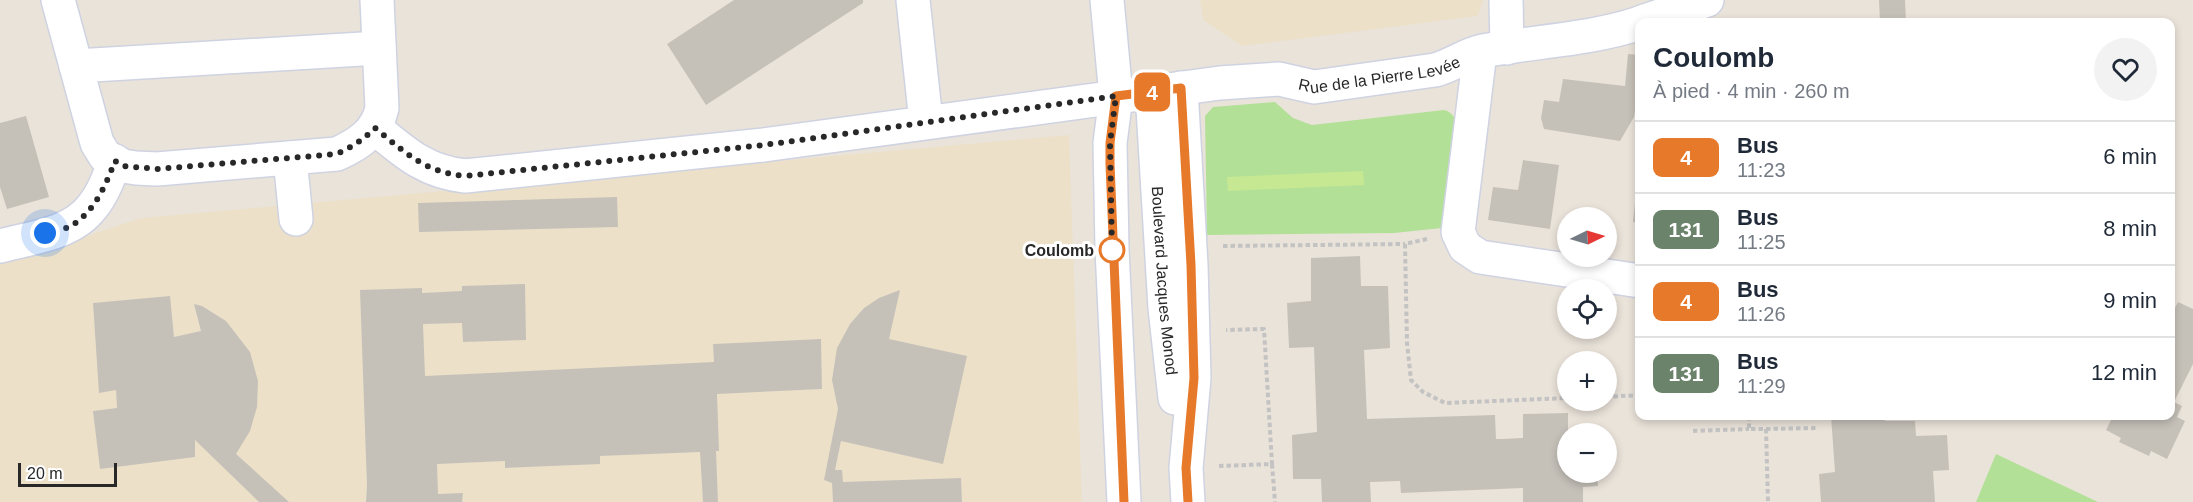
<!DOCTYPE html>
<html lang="fr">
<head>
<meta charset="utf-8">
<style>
	:root { --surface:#fff; --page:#f2f2f3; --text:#1f2937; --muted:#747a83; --line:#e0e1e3 }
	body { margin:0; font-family:Arial,sans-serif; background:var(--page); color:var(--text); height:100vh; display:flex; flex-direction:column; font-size:22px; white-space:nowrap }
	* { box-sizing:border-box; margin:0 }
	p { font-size:20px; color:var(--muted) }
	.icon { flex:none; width:33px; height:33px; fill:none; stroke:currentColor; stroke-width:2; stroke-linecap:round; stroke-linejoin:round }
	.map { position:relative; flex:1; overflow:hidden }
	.side { position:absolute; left:1635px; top:18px; width:540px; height:402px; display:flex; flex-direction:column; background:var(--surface); border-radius:12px; box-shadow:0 3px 9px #0003 }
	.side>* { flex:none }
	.badge { padding:0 12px; border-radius:9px; font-size:21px; line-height:39px }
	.needle { width:39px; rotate:85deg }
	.fabs { position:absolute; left:1557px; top:207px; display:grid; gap:12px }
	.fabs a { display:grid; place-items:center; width:60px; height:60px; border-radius:50%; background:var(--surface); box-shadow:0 3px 9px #0003; font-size:30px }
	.scale { position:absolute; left:18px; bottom:15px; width:99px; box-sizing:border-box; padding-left:6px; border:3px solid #282828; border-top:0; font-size:16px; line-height:21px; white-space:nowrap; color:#282828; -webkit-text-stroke:4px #fff; paint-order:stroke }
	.you { position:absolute; width:30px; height:30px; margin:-15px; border:4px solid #fff; border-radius:50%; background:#1a73e8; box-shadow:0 0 0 9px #1a73e833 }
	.map>.badge { position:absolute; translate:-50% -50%; box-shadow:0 0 0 3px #fff }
	.round { display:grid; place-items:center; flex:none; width:63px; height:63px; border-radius:32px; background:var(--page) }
	.overview { display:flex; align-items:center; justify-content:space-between; height:102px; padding:0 18px }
	h1 { font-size:28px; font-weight:600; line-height:45px }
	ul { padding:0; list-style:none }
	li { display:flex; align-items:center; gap:18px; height:72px; padding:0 18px; border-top:2px solid var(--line) }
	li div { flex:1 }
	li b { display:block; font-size:22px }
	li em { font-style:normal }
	li .badge { min-width:66px; font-weight:700; text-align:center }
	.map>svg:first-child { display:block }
	.education { fill:#ece0c9 }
	.green { fill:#b2e097 }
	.pitch { fill:#c6e893 }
	.building { fill:#c5c1b9 }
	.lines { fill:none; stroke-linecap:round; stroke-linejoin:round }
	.minor-casing { stroke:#cfd3e1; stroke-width:36 }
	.path { stroke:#c3c3c3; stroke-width:4; stroke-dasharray:4.5 3; stroke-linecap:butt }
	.minor { stroke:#fff; stroke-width:33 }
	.line-casing { stroke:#fff; stroke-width:14 }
	.line { stroke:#e7792b; stroke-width:9 }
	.walk { stroke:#282828; stroke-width:6; stroke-dasharray:0 10.8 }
	.stop-dot { fill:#fff; stroke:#e7792b; stroke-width:3 }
	.labels { text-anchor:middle; stroke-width:6; stroke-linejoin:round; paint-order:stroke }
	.street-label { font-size:16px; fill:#282828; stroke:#fff }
	.stop-label { font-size:16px; font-weight:bold; fill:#282828; stroke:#fff; text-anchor:end }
</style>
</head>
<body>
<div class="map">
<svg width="2193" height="502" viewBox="0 0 2193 502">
	<rect width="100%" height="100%" fill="#eae3da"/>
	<path class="education" d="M1200,0h283l-5,16 -236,30 -39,-26z
		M1069,135l13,367h-1082v-237l141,-47z"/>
	<path class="green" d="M1275,102l18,16 19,7 132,-15c8,2 10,6 12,13l-14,105 -48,5 -187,2 -2,-119 8,-9z
		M1996,454l102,48h-122z"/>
	<path class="pitch" d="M1363,171l1,14 -136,6 -1,-14z"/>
	<path class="building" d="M734,0h129v3l-157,102 -39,-61z
		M1879,0h26l1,22h-26z
		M1628,54l12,1v19l-6,43 -14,24 -76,-12 -3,-11 3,-18 15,2 4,-23 62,7z
		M26,116l23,81 -42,12 -7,-22v-64z
		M1523,160l36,5 -9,64 -62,-9 5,-33 25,3z
		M1637,183h3v40l-7,-1z
		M617,197l1,30 -199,5 -1,-29z
		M1564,217l4,1v13l-7,-1z
		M1360,256l1,30h27l2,62 -26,2 3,69 128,-4 1,24h6l21,-1v-24l45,-1v59h29l1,14 -15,1v15h-60v-14l-122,5 -1,-12 -30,1 1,20h-49l-1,-23h-28l-1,-44 25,-3 -3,-85 -25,1 -2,-45 24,-2v-43z
		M525,284l1,56 -63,2 -1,-19 -39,1 2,52 289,-14 -1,-18 108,-5 1,50 -105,5 2,57h-3l2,51h-15l-3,-50 -100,4v8l-95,4v-7l-68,3 1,30 25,-1 -1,9h-96l1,-16 -7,-196 62,-2v5l40,-2v-5z
		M900,290l-11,49 78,17 -24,108 -102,-23 -6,29h7l1,12 118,-4 1,24h-129l-1,-19 -8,-3 14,-71 -6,-29 5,-32 13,-24 14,-16 15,-10z
		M170,296l4,41 27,-6 -7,-27 8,2 24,15 24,31 8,29 -1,26 -7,24 -14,23 53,48h-30l-64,-62v17l-95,12 -7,-58 24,-3 -1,-18 -17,3 -6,-90z
		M2178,302l15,7v55l-19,38 8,4 -5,11 8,4 -18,38 -16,-8 -2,5 -30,-14 2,-4 -15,-8 7,-14h57v-98z
		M1831,416h53l1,5h30l1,15 31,-1 2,35 -16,1 2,31h-114l-2,-28 16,-2z"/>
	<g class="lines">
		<g class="minor-casing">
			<g id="minor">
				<path d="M58,0l39,143 8,13 18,10 13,2 21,1 180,-15c22,-10 40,-22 45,-46l-5,-108"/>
				<path d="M913,0l13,122"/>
				<path d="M1107,0l9,96 -6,47 2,106 12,253"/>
				<path d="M1506,0l1,48"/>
				<path d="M1642,22l65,-22"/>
				<path d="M1480,52l-22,180 7,15 15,10 160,24"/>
				<path d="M76,66l303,-18"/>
				<path d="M1181,88l10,177 3,113 -8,90 2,34"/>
				<path id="s1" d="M1152,92l13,216 10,90"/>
				<path id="s2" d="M375,128c30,25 51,44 90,48l299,-31 456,-62 59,-4 35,8 121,-17c16,-4 32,-16 48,-19 52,-10 106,-11 157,-28"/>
				<path d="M290,158l6,61"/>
				<path d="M0,246c30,-8 72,-12 92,-39 11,-13 17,-30 23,-46"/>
			</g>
		</g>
		<path class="path" d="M1427,239l-22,5 2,99 4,37 12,12 22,11 123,-5
			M1223,246l182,-2
			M1606,397l34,-2
			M1749,416v13h17l2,73
			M1766,429l52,-1
			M1693,431l56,-2
			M1272,464l3,38
			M1219,466l53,-2 -8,-135 -38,1"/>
		<use href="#minor" class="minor"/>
	</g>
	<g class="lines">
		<g class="line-casing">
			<path id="line" d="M1124,502l-14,-338v-21l6,-47 65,-8 10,177 3,113 -8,90 2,34"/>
		</g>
		<use href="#line" class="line"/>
		<path class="walk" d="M45,233c8,-2 17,-3 24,-6 25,-14 36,-40 46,-66l8,5 34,3 180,-15c15,-7 26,-14 38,-26 31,25 49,44 90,48l299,-31 352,-49 -6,47 2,107"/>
	</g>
	<circle class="stop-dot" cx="1112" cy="250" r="12"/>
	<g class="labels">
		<g class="street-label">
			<text dy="6" stroke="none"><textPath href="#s2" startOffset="1026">Rue de la Pierre Levée</textPath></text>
			<text dy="6" stroke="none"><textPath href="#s1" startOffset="189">Boulevard Jacques Monod</textPath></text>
		</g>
		<g class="stop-label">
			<text x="1094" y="256">Coulomb</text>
		</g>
	</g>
</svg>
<div class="fabs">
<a><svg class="needle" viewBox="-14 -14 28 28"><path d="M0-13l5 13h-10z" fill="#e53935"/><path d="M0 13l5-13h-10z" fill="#747a83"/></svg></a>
<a><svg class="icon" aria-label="locate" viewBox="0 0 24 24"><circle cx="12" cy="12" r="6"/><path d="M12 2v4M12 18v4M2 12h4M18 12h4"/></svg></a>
<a>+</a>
<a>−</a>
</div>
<div class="scale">20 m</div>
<div class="you" style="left:45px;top:233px"></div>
<b class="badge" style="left:1152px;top:92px;background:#e7792b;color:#fff">4</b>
<section class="side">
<div class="overview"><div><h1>Coulomb</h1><p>À pied · 4 min · 260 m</p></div><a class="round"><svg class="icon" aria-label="heart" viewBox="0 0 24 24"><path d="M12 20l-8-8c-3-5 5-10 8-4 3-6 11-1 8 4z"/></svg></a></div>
<ul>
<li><span class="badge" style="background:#e7792b;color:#fff">4</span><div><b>Bus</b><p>11:23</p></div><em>6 min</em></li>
<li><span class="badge" style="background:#6b836b;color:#fff">131</span><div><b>Bus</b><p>11:25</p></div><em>8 min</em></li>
<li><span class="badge" style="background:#e7792b;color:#fff">4</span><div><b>Bus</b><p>11:26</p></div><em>9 min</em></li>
<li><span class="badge" style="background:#6b836b;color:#fff">131</span><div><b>Bus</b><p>11:29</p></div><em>12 min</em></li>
</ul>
</section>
</div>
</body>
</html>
